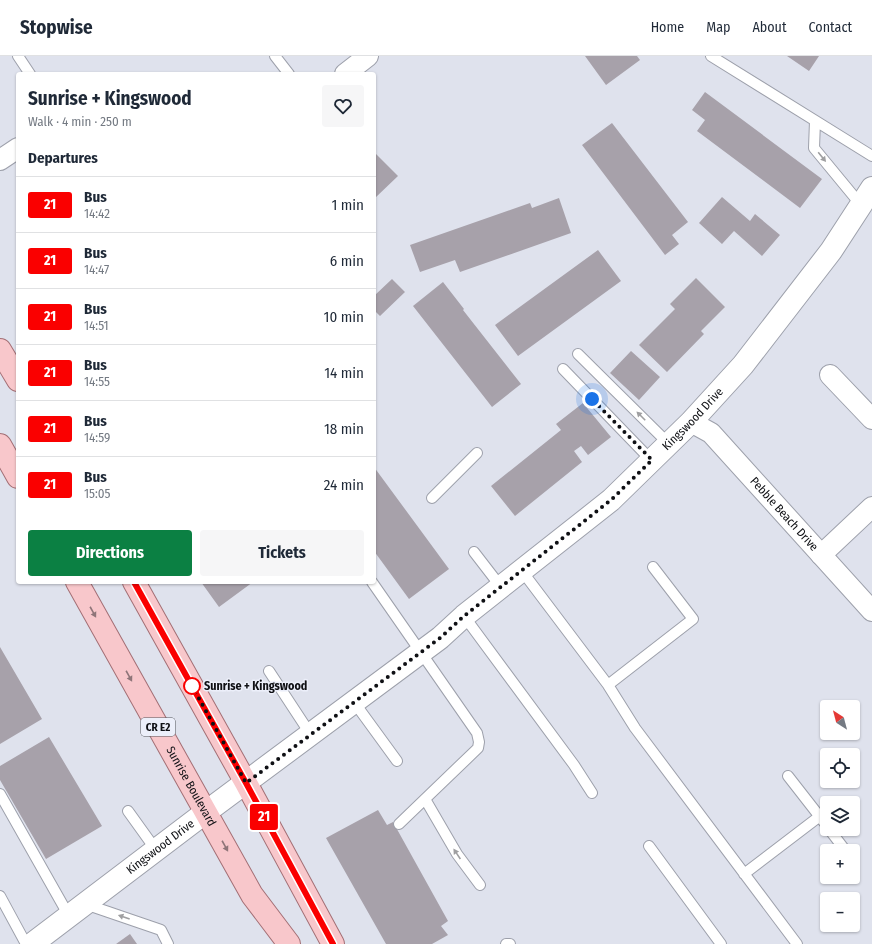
<!DOCTYPE html>
<html lang="en">
<head>
<meta charset="utf-8">
<style>
	:root { --surface:#fff; --page:#f6f6f7; --text:#1f2937; --muted:#747a83; --line:#e0e1e3; --accent:#0b8043 }
	body { margin:0; font-family:"Fira Sans Condensed",sans-serif; background:var(--page); color:var(--text); height:100vh; display:flex; flex-direction:column; font-size:15px; white-space:nowrap }
	* { box-sizing:border-box; margin:0 }
	p { font-size:13px; color:var(--muted) }
	.icon { flex:none; width:22px; height:22px; fill:none; stroke:currentColor; stroke-width:2; stroke-linecap:round; stroke-linejoin:round }
	.map { position:relative; flex:1; overflow:hidden }
	.side { position:absolute; left:16px; top:16px; width:360px; height:512px; display:flex; flex-direction:column; background:var(--surface); border-radius:4px; box-shadow:0 1px 3px #0004 }
	.side>* { flex:none }
	.badge { padding:0 8px; border-radius:3px; font-size:14px; line-height:26px }
	.needle { width:26px; rotate:324deg }
	.buttons { position:absolute; left:820px; top:644px; display:grid; gap:8px }
	.buttons a { display:grid; place-items:center; width:40px; height:40px; border-radius:4px; background:var(--surface); box-shadow:0 1px 3px #0004; font-size:20px }
	.you { position:absolute; width:20px; height:20px; margin:-10px; border:3px solid #fff; border-radius:50%; background:#1a73e8; box-shadow:0 0 0 6px #1a73e833 }
	.map>.badge { position:absolute; translate:-50% -50%; box-shadow:0 0 0 2px #fff }
	h2 { padding:0 12px; font-size:15px; line-height:36px }
	.round { display:grid; place-items:center; flex:none; width:42px; height:42px; border-radius:4px; background:var(--page) }
	.headline { display:flex; align-items:center; justify-content:space-between; height:68px; padding:0 12px }
	h1 { font-size:19px; font-weight:700; line-height:30px }
	.cta { display:flex; gap:8px; margin-top:auto; padding:8px 12px }
	.cta a { flex:1; height:46px; border-radius:4px; background:var(--accent); color:#fff; font-size:16px; font-weight:700; line-height:46px; text-align:center }
	.cta a+a { background:var(--page); color:var(--text) }
	ul { padding:0; list-style:none }
	li { display:flex; align-items:center; gap:12px; height:56px; padding:0 12px; border-top:1px solid var(--line) }
	li div { flex:1 }
	li b { display:block; font-size:15px }
	li em { font-style:normal }
	li .badge { min-width:44px; font-weight:700; text-align:center }
	header { display:flex; align-items:center; gap:24px; box-sizing:border-box; height:56px; padding:0 20px; background:var(--surface); border-bottom:1px solid var(--line) }
	header strong { font-size:19px }
	nav { display:flex; gap:22px; margin-inline-start:auto; font-size:14px }
	.map>svg:first-child { display:block }
	.building { fill:#a7a1aa }
	.lines { fill:none; stroke-linecap:round; stroke-linejoin:round }
	.service-casing { stroke:#9da0ab; stroke-width:12 }
	.minor-casing { stroke:#9da0ab; stroke-width:22 }
	.tertiary-casing { stroke:#9da0ab; stroke-width:24 }
	.primary-casing { stroke:#a36f75; stroke-width:24 }
	.service { stroke:#fff; stroke-width:10 }
	.minor { stroke:#fff; stroke-width:20 }
	.tertiary { stroke:#fff; stroke-width:22 }
	.primary { stroke:#f8c7cb; stroke-width:22 }
	.oneway { fill:#9f9fa1 }
	.oneway2 { fill:#8f7579 }
	.line-casing { stroke:#fff; stroke-width:9 }
	.line { stroke:#fa0000; stroke-width:6 }
	.walk { stroke:#0f1014; stroke-width:4; stroke-dasharray:0 7.2 }
	.stop-dot { fill:#fff; stroke:#fa0000; stroke-width:2 }
	.labels { text-anchor:middle; stroke-width:3; stroke-linejoin:round; paint-order:stroke }
	.shield { fill:#eceffa; stroke:#515359; stroke-width:1 }
	.shield-label { font-size:11px; font-weight:bold; fill:#0f1014 }
	.street-label { font-size:12px; fill:#0f1014; stroke:#eceffa }
	.stop-label { font-size:12px; font-weight:bold; fill:#0f1014; stroke:#eceffa; text-anchor:start }
</style>
</head>
<body>
<header>
<strong>Stopwise</strong>
<nav><a>Home</a><a>Map</a><a>About</a><a>Contact</a></nav>
</header>
<div class="map">
<svg width="872" height="888" viewBox="0 0 872 888">
	<rect width="100%" height="100%" fill="#dfe2ed"/>
	<path class="building" d="M585,0h52l3,4 -34,25z
		M787,0h32l-10,15z
		M705,36l117,87 -22,29 -103,-77 8,-11 -13,-10z
		M612,67l76,99 -16,13 7,9 -14,11 -83,-110z
		M374,96l24,24 -23,22 -1,-1z
		M722,141l28,24 5,-7 25,21 -18,21 -28,-25 -12,13 -23,-21z
		M559,142l12,35 -111,39 -5,-12 -35,12 -10,-27 120,-42 2,5z
		M598,194l23,31 -103,75 -23,-31z
		M696,222l29,29 -24,24 3,3 -37,38 -28,-27 36,-36 -5,-5z
		M392,223l13,13 -25,24 -6,-6v-14z
		M443,226l21,27 -1,1 58,74 -29,23 -79,-101z
		M631,295l29,26 -21,23 -29,-27z
		M583,347l28,34 -23,18 -7,-9 -7,5 8,11 -67,54 -24,-30 70,-56 -5,-6z
		M374,411l75,102 -40,30 -35,-48z
		M201,526h52l-34,25z
		M0,591l42,72 -42,25z
		M49,681l53,89 -56,33 -46,-79v-14z
		M378,754l9,15 6,-3 55,99 -7,5 7,9 -16,9h-46l-60,-106z
		M130,878l7,10h-21z"/>
	<g class="lines">
		<g class="service-casing">
			<path id="service" d="M18,0l12,18
				M275,0l14,18
				M711,0l161,100
				M815,65l-1,27 47,57
				M578,298l91,90
				M563,313l89,92
				M432,442l45,-45
				M474,496l27,35
				M522,515l86,114 27,43 162,216
				M372,526l105,151 2,9 -1,6 -79,76
				M464,560l110,149 18,28
				M269,615l42,64
				M608,629l85,-66 -40,-52
				M354,646l43,59
				M788,720l39,50
				M0,738l69,122
				M425,743l32,55 23,31
				M128,755l28,39
				M829,773l16,21
				M649,790l72,98
				M744,818l76,-58
				M0,840l26,48
				M85,848l76,26 7,14
				M506,888h4"/>
		</g>
		<g class="minor-casing">
			<g id="minor">
				<path d="M345,18l23,-18"/>
				<path d="M0,104l18,-12"/>
				<path d="M830,319l42,44"/>
				<path id="s1" d="M691,366l20,11 161,178"/>
				<path d="M821,499l51,-48"/>
			</g>
		</g>
		<g class="tertiary-casing">
			<g id="tertiary">
				<path id="s2" d="M32,888l174,-132 234,-174 24,-22 147,-116 80,-78 52,-57 88,-114 41,-63"/>
			</g>
		</g>
		<g class="primary-casing">
			<g id="primary">
				<path d="M0,294l18,30"/>
				<path d="M0,389l18,32"/>
				<path id="s3" d="M77,526l175,313 37,49"/>
				<path d="M134,526l112,201 87,161"/>
			</g>
		</g>
		<use href="#service" class="service"/>
		<use href="#minor" class="minor"/>
		<use href="#tertiary" class="tertiary"/>
		<use href="#primary" class="primary"/>
	</g>
	<defs><path id="oneway-solid" d="M-6-.8H1V-3.2L6.5 0L1 3.2V.8H-6Z"/></defs>
	<g class="oneway">
		<use href="#oneway-solid" transform="translate(822 101) rotate(51)"/>
		<use href="#oneway-solid" transform="translate(641 360) rotate(-135)"/>
		<use href="#oneway-solid" transform="translate(457 798) rotate(-124)"/>
		<use href="#oneway-solid" transform="translate(124 861) rotate(-161)"/>
	</g>
	<g class="oneway2">
		<use href="#oneway-solid" transform="translate(93 556) rotate(61)"/>
		<use href="#oneway-solid" transform="translate(129 620) rotate(61)"/>
		<use href="#oneway-solid" transform="translate(225 790) rotate(61)"/>
	</g>
	<g class="lines">
		<g class="line-casing">
			<path id="line" d="M134,526l112,201 87,161"/>
		</g>
		<use href="#line" class="line"/>
		<path class="walk" d="M192,630l54,97 194,-145 24,-22 147,-116 41,-40 -60,-61"/>
	</g>
	<circle class="stop-dot" cx="192" cy="630" r="8"/>
	<g class="labels">
		<rect class="shield" x="141" y="662" width="34" height="18" rx="3"/>
		<g class="shield-label">
			<text x="158" y="675">CR E2</text>
		</g>
		<g class="street-label">
			<text dy="4" stroke="none"><textPath href="#s2" startOffset="845">Kingswood Drive</textPath></text>
			<text dy="4" stroke="none"><textPath href="#s1" startOffset="132">Pebble Beach Drive</textPath></text>
			<text dy="4" stroke="none"><textPath href="#s3" startOffset="234">Sunrise Boulevard</textPath></text>
			<text dy="4" stroke="none"><textPath href="#s2" startOffset="161">Kingswood Drive</textPath></text>
		</g>
		<g class="stop-label">
			<text x="204" y="634">Sunrise + Kingswood</text>
		</g>
	</g>
</svg>
<div class="buttons">
<a><svg class="needle" viewBox="-14 -14 28 28"><path d="M0-13l5 13h-10z" fill="#e53935"/><path d="M0 13l5-13h-10z" fill="#747a83"/></svg></a>
<a><svg class="icon" aria-label="locate" viewBox="0 0 24 24"><circle cx="12" cy="12" r="6"/><path d="M12 2v4M12 18v4M2 12h4M18 12h4"/></svg></a>
<a><svg class="icon" aria-label="layers" viewBox="0 0 24 24"><path d="M12 4l9 5-9 5-9-5zM3 14l9 5 9-5"/></svg></a>
<a>+</a>
<a>−</a>
</div>
<div class="you" style="left:592px;top:343px"></div>
<b class="badge" style="left:264px;top:761px;background:#fa0000;color:#fff">21</b>
<section class="side">
<div class="headline"><div><h1>Sunrise + Kingswood</h1><p>Walk · 4 min · 250 m</p></div><a class="round"><svg class="icon" aria-label="heart" viewBox="0 0 24 24"><path d="M12 20l-8-8c-3-5 5-10 8-4 3-6 11-1 8 4z"/></svg></a></div>
<h2>Departures</h2>
<ul>
<li><span class="badge" style="background:#fa0000;color:#fff">21</span><div><b>Bus</b><p>14:42</p></div><em>1 min</em></li>
<li><span class="badge" style="background:#fa0000;color:#fff">21</span><div><b>Bus</b><p>14:47</p></div><em>6 min</em></li>
<li><span class="badge" style="background:#fa0000;color:#fff">21</span><div><b>Bus</b><p>14:51</p></div><em>10 min</em></li>
<li><span class="badge" style="background:#fa0000;color:#fff">21</span><div><b>Bus</b><p>14:55</p></div><em>14 min</em></li>
<li><span class="badge" style="background:#fa0000;color:#fff">21</span><div><b>Bus</b><p>14:59</p></div><em>18 min</em></li>
<li><span class="badge" style="background:#fa0000;color:#fff">21</span><div><b>Bus</b><p>15:05</p></div><em>24 min</em></li>
</ul>
<div class="cta"><a>Directions</a><a>Tickets</a></div>
</section>
</div>
</body>
</html>
